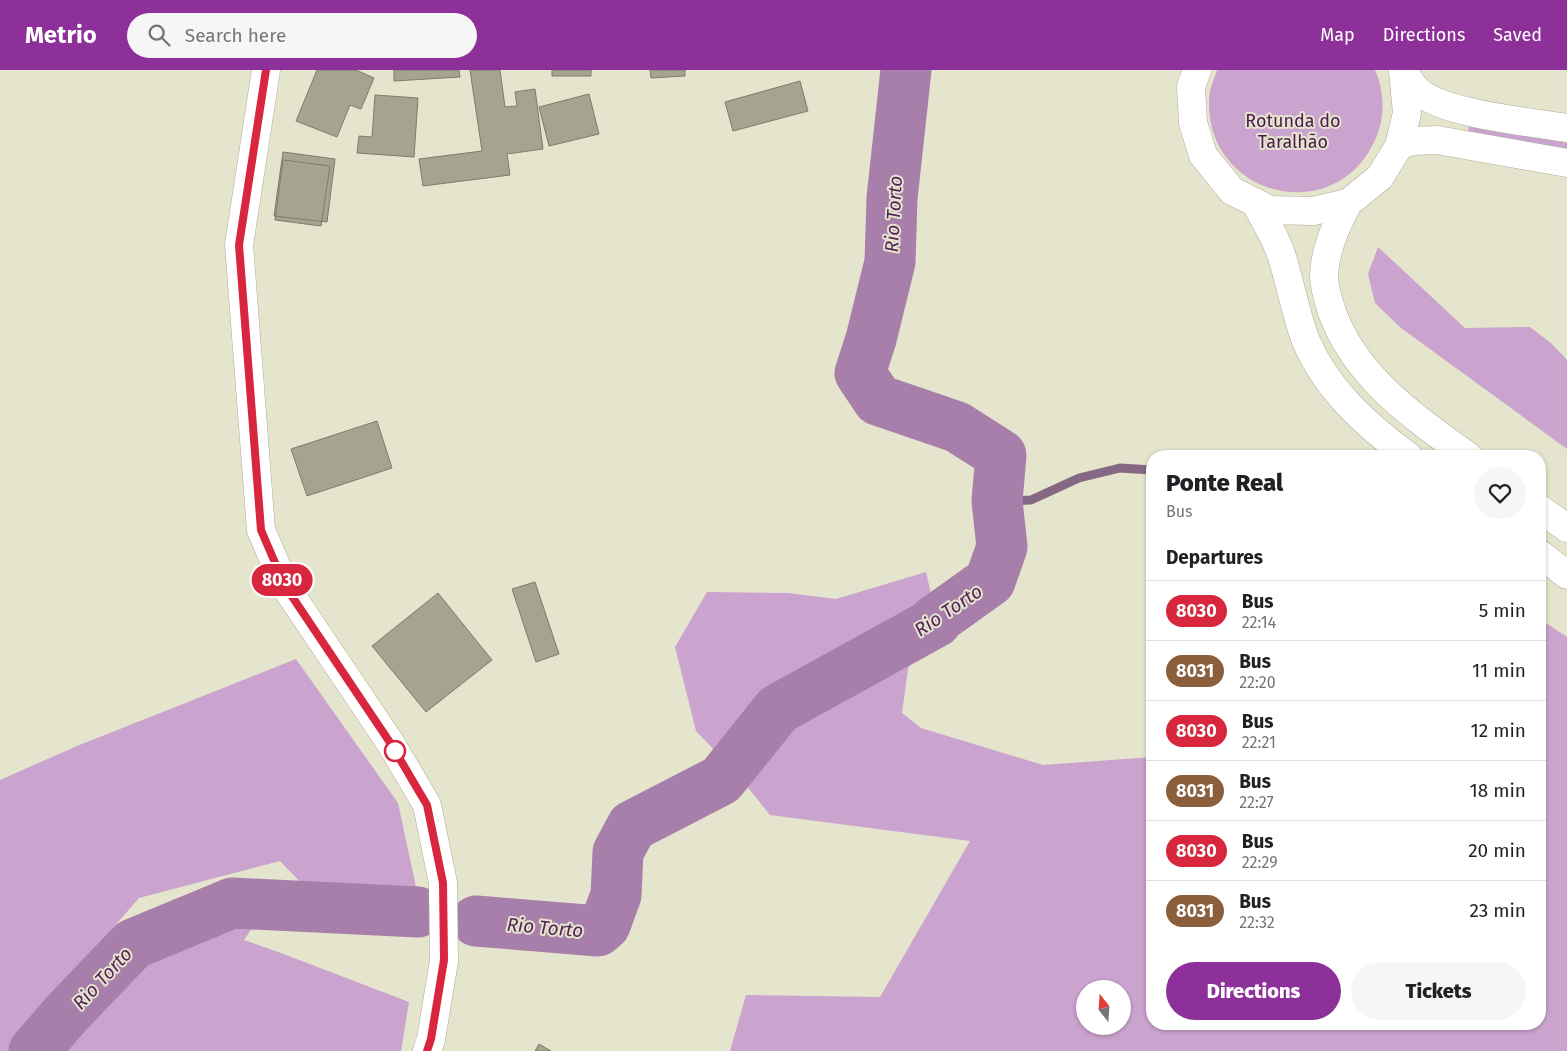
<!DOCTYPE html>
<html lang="en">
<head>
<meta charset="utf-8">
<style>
	:root { --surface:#fff; --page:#f6f6f6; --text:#202124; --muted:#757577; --line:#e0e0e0; --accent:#8e3099 }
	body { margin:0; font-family:"Fira Sans",sans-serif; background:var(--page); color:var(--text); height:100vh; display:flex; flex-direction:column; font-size:19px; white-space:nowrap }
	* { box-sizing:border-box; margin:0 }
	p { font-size:16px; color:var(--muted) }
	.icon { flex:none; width:28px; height:28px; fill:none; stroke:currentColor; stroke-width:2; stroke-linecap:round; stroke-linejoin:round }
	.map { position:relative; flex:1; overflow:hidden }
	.side { position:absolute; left:1146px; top:380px; width:400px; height:580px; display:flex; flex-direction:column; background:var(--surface); border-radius:20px; box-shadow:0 1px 4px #0004 }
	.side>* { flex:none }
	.badge { padding:0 10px; border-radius:16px; font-size:18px; line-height:32px }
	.needle { width:32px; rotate:343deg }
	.controls { position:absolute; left:1076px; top:910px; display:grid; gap:10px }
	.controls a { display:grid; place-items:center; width:55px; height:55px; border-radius:50%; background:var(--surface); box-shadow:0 1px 4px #0004; font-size:25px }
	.map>.badge { position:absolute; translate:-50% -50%; box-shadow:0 0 0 2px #fff }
	h2 { padding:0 20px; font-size:19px; line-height:45px }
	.round { display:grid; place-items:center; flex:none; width:52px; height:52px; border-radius:26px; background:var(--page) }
	.summary { display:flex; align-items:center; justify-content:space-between; height:85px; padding:0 20px }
	h1 { font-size:24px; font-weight:800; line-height:38px }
	.primary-button { display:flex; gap:10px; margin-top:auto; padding:10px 20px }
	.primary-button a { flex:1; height:58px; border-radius:30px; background:var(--accent); color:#fff; font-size:20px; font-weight:800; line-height:58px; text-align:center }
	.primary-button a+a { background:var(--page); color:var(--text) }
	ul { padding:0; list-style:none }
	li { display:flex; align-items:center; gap:15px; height:60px; padding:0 20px; border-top:1px solid var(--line) }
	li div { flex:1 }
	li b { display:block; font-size:19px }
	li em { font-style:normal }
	li .badge { min-width:55px; font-weight:700; text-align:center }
	header { display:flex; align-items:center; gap:30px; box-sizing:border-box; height:70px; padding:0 25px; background:var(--accent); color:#fff }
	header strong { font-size:24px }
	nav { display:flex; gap:28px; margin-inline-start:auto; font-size:18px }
	.search { width:350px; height:45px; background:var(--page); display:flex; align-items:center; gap:12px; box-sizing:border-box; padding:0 18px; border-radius:28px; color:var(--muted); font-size:19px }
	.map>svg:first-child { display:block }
	.green { fill:#caa3ce; fill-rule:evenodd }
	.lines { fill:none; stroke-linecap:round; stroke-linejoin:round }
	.stream { stroke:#856984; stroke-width:9 }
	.river { stroke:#a77faa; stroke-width:51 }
	.building { fill:#a5a58f; stroke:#7d7c68 }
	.tertiary-casing { stroke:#aead97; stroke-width:29 }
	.secondary-casing { stroke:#aead97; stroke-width:29 }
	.tertiary { stroke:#fff; stroke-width:28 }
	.secondary { stroke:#fff; stroke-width:28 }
	.line-casing { stroke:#fff; stroke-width:11 }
	.line { stroke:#d7263d; stroke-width:8 }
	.stop-dot { fill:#fff; stroke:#d7263d; stroke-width:2.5 }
	.labels { text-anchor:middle; stroke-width:4; stroke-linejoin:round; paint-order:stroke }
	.park-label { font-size:18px; fill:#4c1a51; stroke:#e5e4cd }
	.water-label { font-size:19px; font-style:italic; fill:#55235a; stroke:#e5e4cd }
</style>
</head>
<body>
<header>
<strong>Metrio</strong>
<div class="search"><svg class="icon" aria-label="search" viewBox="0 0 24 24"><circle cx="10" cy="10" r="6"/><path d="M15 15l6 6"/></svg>Search here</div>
<nav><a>Map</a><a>Directions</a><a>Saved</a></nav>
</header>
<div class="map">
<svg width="1567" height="981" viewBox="0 0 1567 981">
	<rect width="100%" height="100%" fill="#e5e4cd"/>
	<path class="green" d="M1217,0h158c10,22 10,49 0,70 -40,89 -169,57 -166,-40 0,-10 5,-21 8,-30z
		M1469,55l98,18v9l-99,-18z
		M1378,177l87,81 65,-1 22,17 15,16v89l-166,-121 -26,-25 -7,-29z
		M926,502l7,31 -25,66 -6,44 19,15 122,37 109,-8v267h388v-405l27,18v414h-837l16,-56 134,2 90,-156 -200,-26 -32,-40 -42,-44 -21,-84 32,-55 81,1 48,6zM1085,919h37v37h-37z
		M296,589l102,144 21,98 -112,-12 -27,-28 -141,37 -53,61 113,-33 31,-15 29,7 -15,22 37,13 128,49 -8,49h-401v-271l77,-34z"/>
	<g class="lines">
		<path class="stream" d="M997,431l34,-1 48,-22 41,-10 32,2"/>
		<path class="river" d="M476,851l122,10 7,-6 11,-30 2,-43 14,-26 89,-46 57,-71 158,-87 -2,-1 56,-40 12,-34 -5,-46 4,-46 -44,-28 -79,-27 -18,-27 11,-34 19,-77 2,-64 14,-128
			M34,981l32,-37 67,-70 99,-41 186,9"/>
	</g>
	<path class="building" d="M317,0h39l18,8 -13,31 -11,-4 -13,32 -41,-16z
		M394,0h65l1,7 -66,4z
		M470,0h30l5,37 12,-1 -2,-14 20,-3 8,60 -36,5 3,21 -87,11 -4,-27 63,-8z
		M552,0h39v6h-39z
		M650,0h35v6l-34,2z
		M800,11l8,30 -75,20 -8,-29z
		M589,24l10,40 -50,12 -10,-39z
		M375,25l43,3 -4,59 -57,-4 2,-17 13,1z
		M283,82l52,7 -8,63 -53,-6z
		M283,90l47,6 -9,60 -46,-6z
		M377,351l15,47 -85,28 -16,-47z
		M535,512l24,72 -23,8 -24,-73z
		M438,523l54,67 -66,52 -54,-66z
		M539,974l12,7h-16z"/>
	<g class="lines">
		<g class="tertiary-casing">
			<path id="tertiary" d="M266,0l-27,175 22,285 24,56 106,158 36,61 16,78 1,78 -13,78 -4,12"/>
		</g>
		<g class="secondary-casing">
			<path id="secondary" d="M1197,0l-6,17 2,36 10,32 29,36 38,19 43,1 35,-8 32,-26 19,-31 8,-33 -4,-42
				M1403,0c4,6 8,14 13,19 23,25 116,33 151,39
				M1399,76l13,-5 25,-1 130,23
				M1255,132c10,19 22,37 28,58 8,27 13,55 23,81 21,49 60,84 102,115
				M1348,133c-12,22 -23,46 -24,72 0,12 4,25 8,37 24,66 82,105 136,144
				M1540,439l27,19
				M1540,484l27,21"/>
		</g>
		<use href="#tertiary" class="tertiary"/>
		<use href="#secondary" class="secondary"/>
	</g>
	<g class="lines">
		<g class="line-casing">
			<path id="line" d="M266,0l-27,175 22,285 24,56 106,158 36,61 16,78 1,77 -13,79 -4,12"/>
		</g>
		<use href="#line" class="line"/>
	</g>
	<circle class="stop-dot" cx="395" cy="681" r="10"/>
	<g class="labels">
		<g class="park-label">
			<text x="1293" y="57">Rotunda do<tspan x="1293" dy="21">Taralhão</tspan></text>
		</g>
		<g class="water-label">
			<text transform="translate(893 144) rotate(-87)" y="7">Rio Torto</text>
			<text transform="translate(948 540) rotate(-34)" y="7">Rio Torto</text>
			<text transform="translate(545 857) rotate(5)" y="7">Rio Torto</text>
			<text transform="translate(102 908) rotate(-47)" y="7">Rio Torto</text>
		</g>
	</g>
</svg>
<div class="controls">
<a><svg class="needle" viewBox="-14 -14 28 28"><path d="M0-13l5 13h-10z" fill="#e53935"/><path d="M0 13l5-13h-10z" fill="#757577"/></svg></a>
</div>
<b class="badge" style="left:282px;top:510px;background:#d7263d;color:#fff">8030</b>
<section class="side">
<div class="summary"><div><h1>Ponte Real</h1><p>Bus</p></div><a class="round"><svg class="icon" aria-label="heart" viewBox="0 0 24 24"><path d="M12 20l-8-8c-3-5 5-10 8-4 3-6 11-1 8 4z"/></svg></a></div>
<h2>Departures</h2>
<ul>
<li><span class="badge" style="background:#d7263d;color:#fff">8030</span><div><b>Bus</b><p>22:14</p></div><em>5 min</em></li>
<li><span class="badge" style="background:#8b5e3c;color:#fff">8031</span><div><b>Bus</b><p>22:20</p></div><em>11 min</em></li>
<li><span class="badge" style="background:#d7263d;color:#fff">8030</span><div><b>Bus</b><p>22:21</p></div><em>12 min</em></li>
<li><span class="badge" style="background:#8b5e3c;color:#fff">8031</span><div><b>Bus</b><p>22:27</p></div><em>18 min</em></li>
<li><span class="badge" style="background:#d7263d;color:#fff">8030</span><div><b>Bus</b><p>22:29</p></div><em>20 min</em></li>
<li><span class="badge" style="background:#8b5e3c;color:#fff">8031</span><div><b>Bus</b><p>22:32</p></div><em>23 min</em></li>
</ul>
<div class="primary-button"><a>Directions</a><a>Tickets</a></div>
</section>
</div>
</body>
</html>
